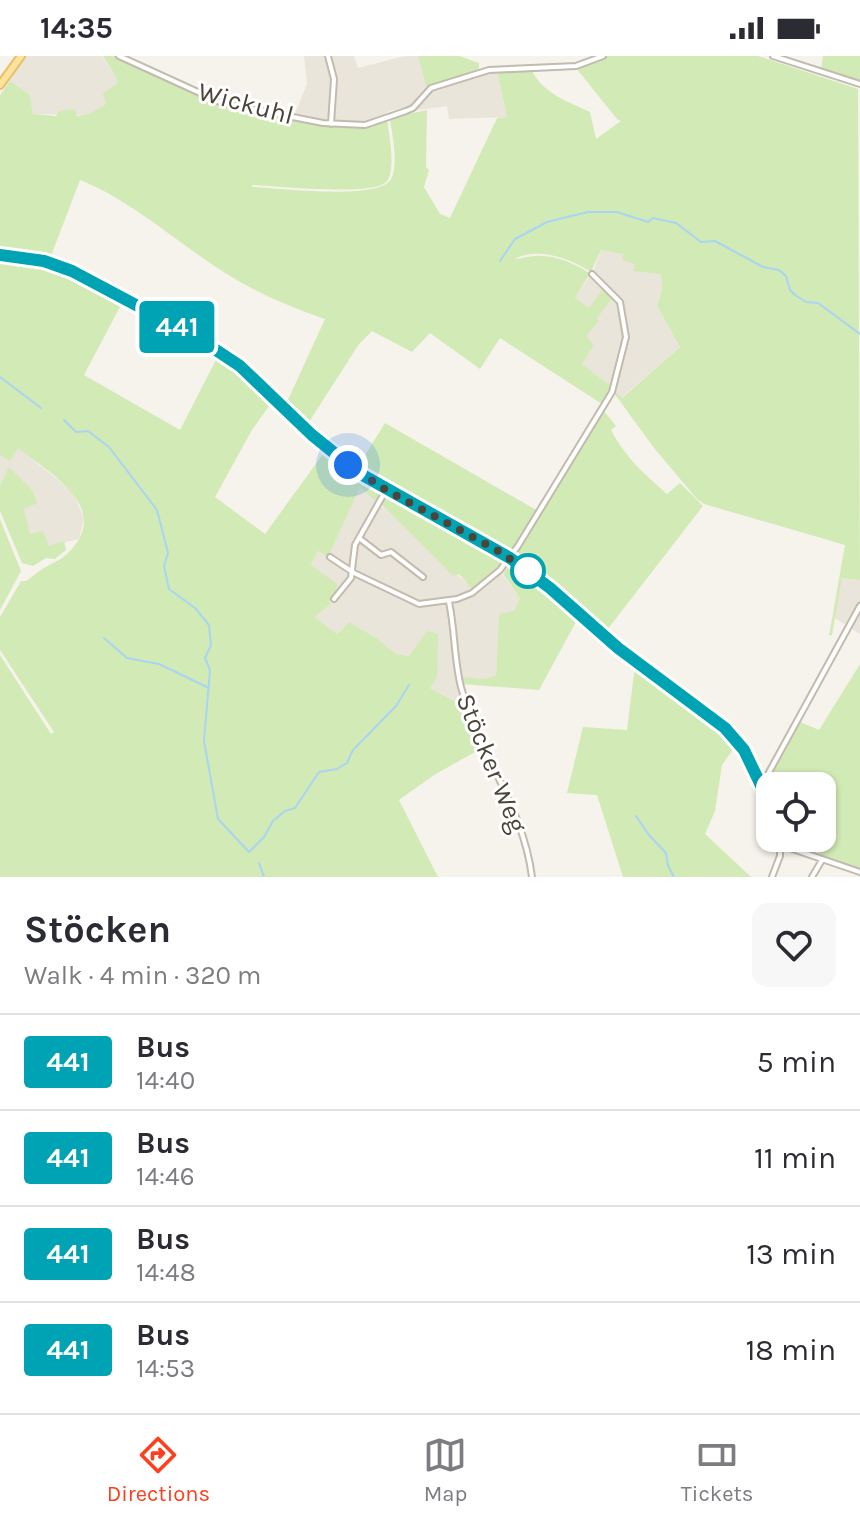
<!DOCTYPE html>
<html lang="en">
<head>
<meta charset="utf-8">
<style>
	:root { --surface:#fff; --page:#f7f7f7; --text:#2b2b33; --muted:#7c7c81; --line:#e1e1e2; --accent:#fc3f1d }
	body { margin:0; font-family:Karla,sans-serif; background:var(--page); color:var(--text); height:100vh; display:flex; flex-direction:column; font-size:30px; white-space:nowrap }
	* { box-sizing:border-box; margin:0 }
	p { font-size:26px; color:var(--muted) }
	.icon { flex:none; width:44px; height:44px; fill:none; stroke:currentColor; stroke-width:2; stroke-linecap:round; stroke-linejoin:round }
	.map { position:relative; height:821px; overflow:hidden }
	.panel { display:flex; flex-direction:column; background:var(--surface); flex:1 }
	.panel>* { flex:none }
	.badge { padding:0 16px; border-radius:6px; font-size:28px; line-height:52px }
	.controls { position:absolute; left:756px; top:716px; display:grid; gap:16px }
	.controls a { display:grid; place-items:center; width:80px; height:80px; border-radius:16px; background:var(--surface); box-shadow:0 2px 6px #0004; font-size:40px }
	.you { position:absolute; width:40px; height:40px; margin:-20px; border:6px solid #fff; border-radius:50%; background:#1a73e8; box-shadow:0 0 0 12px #1a73e833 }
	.map>.badge { position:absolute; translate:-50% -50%; box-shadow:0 0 0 4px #fff }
	.round { display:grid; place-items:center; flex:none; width:84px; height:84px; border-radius:16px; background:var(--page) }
	.summary { display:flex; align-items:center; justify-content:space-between; height:136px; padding:0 24px }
	h1 { font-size:38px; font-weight:700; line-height:60px }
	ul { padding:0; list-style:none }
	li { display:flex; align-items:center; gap:24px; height:96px; padding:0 24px; border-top:2px solid var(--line) }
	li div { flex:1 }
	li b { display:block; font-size:30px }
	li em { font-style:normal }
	li .badge { min-width:88px; font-weight:700; text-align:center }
	.status { display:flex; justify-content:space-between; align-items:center; height:56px; padding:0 40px; background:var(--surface); direction:ltr }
	.status svg { height:22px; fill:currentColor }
	.menu { display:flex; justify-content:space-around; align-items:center; height:112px; border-top:2px solid var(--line); background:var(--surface); font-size:22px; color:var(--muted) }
	.menu a { display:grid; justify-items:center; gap:4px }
	.menu .current { color:var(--accent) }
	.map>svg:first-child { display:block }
	.residential { fill:#eae5da }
	.green { fill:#d2eab5; fill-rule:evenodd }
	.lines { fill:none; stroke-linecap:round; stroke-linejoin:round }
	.stream { stroke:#a9d4f2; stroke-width:2 }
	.minor-casing { stroke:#c2bbae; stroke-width:8 }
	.major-casing { stroke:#e6c16a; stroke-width:10 }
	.minor { stroke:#fff; stroke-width:4 }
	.major { stroke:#ffe39c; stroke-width:6 }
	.line-casing { stroke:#fff; stroke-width:18 }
	.line { stroke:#00a3b4; stroke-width:12 }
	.walk { stroke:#4b4439; stroke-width:8; stroke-dasharray:0 14.4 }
	.stop-dot { fill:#fff; stroke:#00a3b4; stroke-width:4 }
	.labels { text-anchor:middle; stroke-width:6; stroke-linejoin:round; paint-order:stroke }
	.street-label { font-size:26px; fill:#4b4439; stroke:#fff }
</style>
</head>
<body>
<div class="status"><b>14:35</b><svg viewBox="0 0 49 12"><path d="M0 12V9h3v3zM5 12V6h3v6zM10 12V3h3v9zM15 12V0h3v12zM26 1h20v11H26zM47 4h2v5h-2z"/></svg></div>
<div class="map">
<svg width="860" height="821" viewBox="0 0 860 821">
	<rect width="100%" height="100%" fill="#f6f3ec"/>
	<path class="residential" d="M24,0h78l14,21 1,7 -11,20 -17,11 -56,-1 -3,-19 -20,-14z
		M304,0h50l4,12 47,-12h13l9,33 -15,17 -23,5 -12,9 -12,4 -46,-3 -25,-5 13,-32z
		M497,15l10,46 -58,2 -2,-13 -35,5 23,-22z
		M601,194l36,6 24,18 1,16 -5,16 23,41 -59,51 -10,-12 -29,-22 12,-19 -9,-8 -10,-39 19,-28z
		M17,391l56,45 11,26 -5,21 -30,7 -19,-12 -21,-66 -9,17v-30l10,5z
		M360,430l112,102 26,-19 22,29 -6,13 -15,3 -3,61 -12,4 -27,-2 10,31 -37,-20 -21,-32 -13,-2 -18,-15 -29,-17 -12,12 -22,-17 16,-13 -20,-39 7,-14 10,6z
		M842,521l18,3v54l-27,-17z"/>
	<path class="green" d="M103,0h12l107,49 107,20 37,2 21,-7c2,13 9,50 0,61 -12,16 -113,5 -135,4v2c25,1 127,14 139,-8 8,-15 1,-44 -1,-61l37,-8 -1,57 3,3 -5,17 16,27 10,4 47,-100 10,-1 -10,-46 34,-2c11,24 36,32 59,43l6,27 25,-18 -4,-2 -41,-51 32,-12h150l100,33 2,491 -18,-2 -10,57 -3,1 16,-91 -141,-41 -7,-5 -43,-51 -40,-55 1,-2 7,7 58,-51 -23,-41 5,-16 -1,-16 -28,-3 2,-7 -13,-4 2,-6 -23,-4 -10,22c-22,-14 -52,-25 -77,-13 9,0 18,-4 27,-3 19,0 42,11 56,23l-9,-2 -13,21 14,10 15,-21 9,10 -16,21 2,3 -13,15 8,9 -12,19 29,22 -9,18 -102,-66 -20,31 -50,-36 -18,19 -40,-21 -13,13 -50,78 -22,-20 38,-83c-32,-11 -66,-25 -95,-43 -49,-30 -97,-75 -150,-96l-29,76 -51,-7v-154l10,-14 20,14 3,19 23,2 3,-5 16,-2 2,7 12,-2 17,-10 -3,-11 14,-9 -1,-7z
		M418,0h41l20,7v8l-42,12 -10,6z
		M823,0h37v24l-39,-11z
		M0,203l47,8v-2l31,11 142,78 27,21 80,76 50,38 3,8 -3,5 -17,-15 -32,70 -10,-6 -7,14 26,19 1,7 -9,10 2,3 -16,13 22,17 12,-12 29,17 18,15 13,2 18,-25 11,3 -1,43 -7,11 37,20 17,39 -50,28 -35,25 39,77h-438v-222l51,79 3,-2 -54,-82v-33l21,-36h5c5,-3 10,-8 15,-11 9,-7 18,-8 27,-17 46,-45 -19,-80 -50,-105l-8,13 -10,-6zM122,247l96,53 -38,74 -96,-55zM271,347l52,51 -58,80 -50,-37 37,-67z
		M604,355l12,15 -5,4c14,27 33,44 56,64l13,-11 23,23 -96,124 130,98 29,46 -5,3 -24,-42 -153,-120 3,-3 -55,-48 -16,-10 66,-112z
		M385,367l153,88 -27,40c-50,-30 -103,-54 -152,-86z
		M9,411l24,24 4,12 -13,6 6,25 13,-3 6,15 15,-5 2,9 -11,9 -9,-1 -13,8 -11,-3 -22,-52v-26z
		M388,440l64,31 48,30 1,7 -29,25 -13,-15 -6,2 -73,-73z
		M0,463l21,52 -21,39z
		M514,510l111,90 -1,3 -47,-39 -38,70 -77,-6v-7l22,2 12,-4 3,-61 15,-3 6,-13 -17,-24 5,-7z
		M860,608v206l-36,-14 -31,-18h29v-52l-52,2 -3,-7 31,-60 21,9z
		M637,611l83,59 16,19 -14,20 -7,46 -10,23 46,43h-128l-26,-82 -30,-2 16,-66 44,3 7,-57z"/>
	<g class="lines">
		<path class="stream" d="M500,205l15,-22 32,-17 41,-10h29l31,10 5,-4 23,5 25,19 14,-1 48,26 16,3 7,6 4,14 5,5 11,7 12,1 42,31
			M0,321l41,31
			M64,364l12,12 12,-1 21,16 48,63 11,43 -4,13 5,23 26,19 14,17 2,20 -6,13 5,12 -6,71 14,78 31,33 15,-15 9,-16 12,-10 10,-3 24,-36 18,-3 10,-6 6,-13 43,-44 13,-21
			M104,582l23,20 32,6 50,24
			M636,760l13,19 17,18 2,13 6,11
			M259,807l5,14"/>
		<g class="minor-casing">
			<path id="minor" d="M119,0l103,47 101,20 42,2 41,-14 7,-3 18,-20 58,-18 87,-4 27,-10
				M328,0l6,23 -3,45
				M773,0l87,28
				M0,199l44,6 42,16 112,61 32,21 118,106 38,25 124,68 40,30 85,73 81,59 28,30 26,54
				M359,482l22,17 10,-3 32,25
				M330,501l24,16 65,31 38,-5 15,-6 28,-23 18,-24 94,-154 14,-55 -6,-35 -28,-28
				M334,543l17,-21 4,-33 31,-55
				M449,546c6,28 5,58 12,85 18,67 62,119 71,190
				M759,725l9,-7 92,-168
				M781,789l79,27
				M772,821l8,-21v-18
				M812,821l10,-17"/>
		</g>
		<g class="major-casing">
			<path id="major" d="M0,29l21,-29"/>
		</g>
		<use href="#minor" class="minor"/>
		<use href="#major" class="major"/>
	</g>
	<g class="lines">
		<g class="line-casing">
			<path id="line" d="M0,199l44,6 28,10 126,67 42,28 72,69 47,38 151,85 40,30 68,60 107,80 19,22 26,54"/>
		</g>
		<use href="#line" class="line"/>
		<path class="walk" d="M348,409l38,25 109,59 33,22"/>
	</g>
	<circle class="stop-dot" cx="528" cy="515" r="16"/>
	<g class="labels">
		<g class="street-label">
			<text transform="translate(246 47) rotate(15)" y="9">Wickuhl</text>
			<text transform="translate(492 707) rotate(68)" y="9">Stöcker Weg</text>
		</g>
	</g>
</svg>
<div class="controls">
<a><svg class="icon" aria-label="locate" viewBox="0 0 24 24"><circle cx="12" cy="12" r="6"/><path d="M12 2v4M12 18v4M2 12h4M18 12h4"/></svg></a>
</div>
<div class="you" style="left:348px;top:409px"></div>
<b class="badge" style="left:177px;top:271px;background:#00a3b4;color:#fff">441</b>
</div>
<section class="panel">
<div class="summary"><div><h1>Stöcken</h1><p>Walk · 4 min · 320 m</p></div><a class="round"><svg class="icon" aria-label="heart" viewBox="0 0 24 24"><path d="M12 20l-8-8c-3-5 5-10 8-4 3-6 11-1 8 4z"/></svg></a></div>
<ul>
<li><span class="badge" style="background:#00a3b4;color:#fff">441</span><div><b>Bus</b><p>14:40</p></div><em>5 min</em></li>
<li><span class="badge" style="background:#00a3b4;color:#fff">441</span><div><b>Bus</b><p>14:46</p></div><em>11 min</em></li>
<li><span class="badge" style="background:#00a3b4;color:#fff">441</span><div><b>Bus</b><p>14:48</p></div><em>13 min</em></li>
<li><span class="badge" style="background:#00a3b4;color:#fff">441</span><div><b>Bus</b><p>14:53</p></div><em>18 min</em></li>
</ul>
</section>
<nav class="menu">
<a class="current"><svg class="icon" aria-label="directions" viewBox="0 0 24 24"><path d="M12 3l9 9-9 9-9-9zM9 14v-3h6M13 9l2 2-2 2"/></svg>Directions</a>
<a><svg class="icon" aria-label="map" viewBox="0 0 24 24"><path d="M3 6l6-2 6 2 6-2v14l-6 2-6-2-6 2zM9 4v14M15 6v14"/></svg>Map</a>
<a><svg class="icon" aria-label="tickets" viewBox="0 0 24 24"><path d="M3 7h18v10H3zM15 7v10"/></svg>Tickets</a>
</nav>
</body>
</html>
